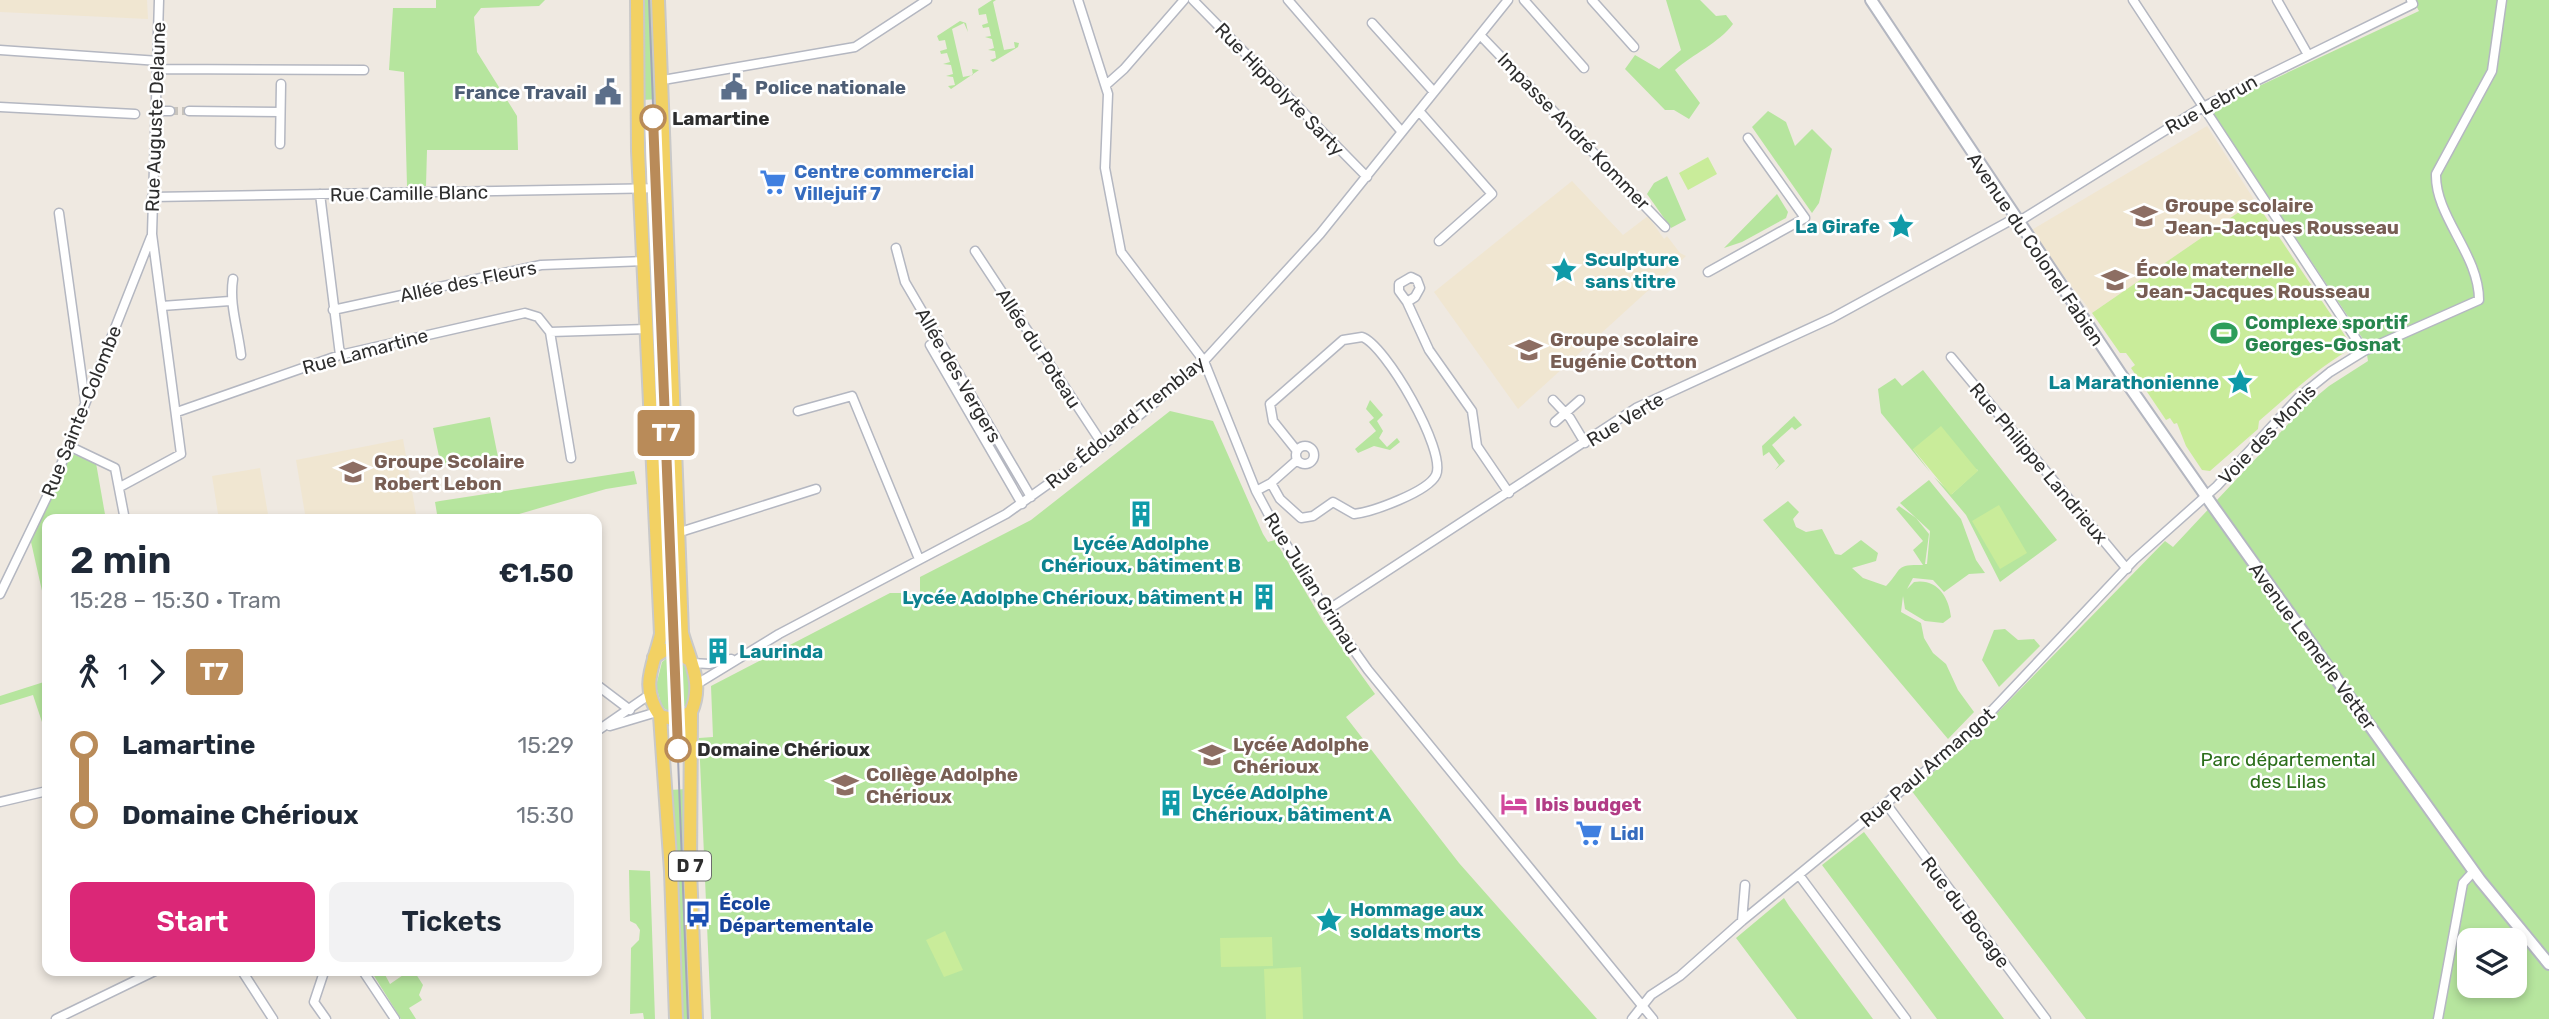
<!DOCTYPE html>
<html lang="en">
<head>
<meta charset="utf-8">
<style>
	:root { --surface:#fff; --page:#f2f2f3; --text:#1f2937; --muted:#747a83; --accent:#db2777 }
	body { margin:0; font-family:Rubik,sans-serif; background:var(--page); color:var(--text); height:100vh; display:flex; flex-direction:column; font-size:26px; white-space:nowrap }
	* { box-sizing:border-box; margin:0 }
	p { font-size:23px; color:var(--muted) }
	.icon { flex:none; width:38px; height:38px; fill:none; stroke:currentColor; stroke-width:2; stroke-linecap:round; stroke-linejoin:round }
	.map { position:relative; flex:1; overflow:hidden }
	.panel { position:absolute; left:42px; top:514px; width:560px; height:462px; display:flex; flex-direction:column; background:var(--surface); border-radius:14px; box-shadow:0 4px 10px #0003 }
	.panel>* { flex:none }
	.badge { padding:0 14px; border-radius:5px; font-size:24px; line-height:46px }
	.tools { position:absolute; left:2457px; top:928px; display:grid; gap:14px }
	.tools a { display:grid; place-items:center; width:70px; height:70px; border-radius:14px; background:var(--surface); box-shadow:0 4px 10px #0003; font-size:35px }
	.map>.badge { position:absolute; translate:-50% -50%; box-shadow:0 0 0 4px #fff }
	.legs { display:flex; align-items:center; gap:10px; height:77px; padding:0 28px; font-size:23px }
	.legs p { margin-inline-start:auto }
	.headline { display:flex; align-items:center; justify-content:space-between; height:119px; padding:0 28px }
	h1 { font-size:38px; font-weight:600; line-height:52px }
	.button { display:flex; gap:14px; margin-top:auto; padding:14px 28px }
	.button a { flex:1; height:80px; border-radius:14px; background:var(--accent); color:#fff; font-size:28px; font-weight:600; line-height:80px; text-align:center }
	.button a+a { background:var(--page); color:var(--text) }
	ul { padding:0 28px; list-style:none }
	li { display:flex; align-items:center; gap:24px; height:70px; font-size:26px }
	li i { display:grid; place-items:center; width:10px; height:100%; margin:0 9px; background:currentColor }
	li i::after { content:''; width:18px; height:18px; margin:-9px; border:5px solid; border-radius:50%; background:var(--surface) }
	li p { margin-inline-start:auto }
	li:first-child i { background:linear-gradient(#0000 50%,currentColor 0) }
	li:last-child i { background:linear-gradient(currentColor 50%,#0000 0) }
	.map>svg:first-child { display:block }
	.education { fill:#f0e6d1 }
	.green { fill:#b6e59e; fill-rule:evenodd }
	.pitch { fill:#c9ec9a }
	.lines { fill:none; stroke-linecap:round; stroke-linejoin:round }
	.street-tunnel { stroke:#c8c4bd; stroke-width:8; stroke-dasharray:8 4; stroke-linecap:butt }
	.street-casing { stroke:#b4b7c1; stroke-width:11 }
	.secondary-casing { stroke:#b4b7c1; stroke-width:14 }
	.primary-casing { stroke:#c9c9c9; stroke-width:16 }
	.street { stroke:#fff; stroke-width:8 }
	.secondary { stroke:#fff; stroke-width:10 }
	.primary { stroke:#f2d163; stroke-width:12 }
	.tram { stroke:#a3a6b8; stroke-width:2 }
	.line-1-casing { stroke:#fff; stroke-width:16 }
	.line-1 { stroke:#b98b59; stroke-width:10 }
	.stop-1-dot { fill:#fff; stroke:#b98b59; stroke-width:3.5 }
	.labels { text-anchor:middle; stroke-width:5; stroke-linejoin:round; paint-order:stroke }
	.shield { fill:#fff; stroke:#6d6d6d; stroke-width:2 }
	.shield-label { font-size:18px; font-weight:bold; fill:#2e2e2e }
	.service-label { font-size:19px; font-weight:bold; fill:#4e5e75; stroke:#fff; text-anchor:start }
	.street-label { font-size:19px; fill:#2e2e2e; stroke:#fff }
	.stop-label { font-size:19px; font-weight:bold; fill:#2e2e2e; stroke:#fff; text-anchor:start }
	.shop-label { font-size:19px; font-weight:bold; fill:#366cbe; stroke:#fff; text-anchor:start }
	.education-label { font-size:19px; font-weight:bold; fill:#785e54; stroke:#fff; text-anchor:start }
	.culture-label { font-size:19px; font-weight:bold; fill:#0d838f; stroke:#fff; text-anchor:start }
	.leisure-label { font-size:19px; font-weight:bold; fill:#27864d; stroke:#fff; text-anchor:start }
	.park-label { font-size:19px; fill:#2c6e1b; stroke:#fff }
	.hotel-label { font-size:19px; font-weight:bold; fill:#b23c85; stroke:#fff; text-anchor:start }
	.transit-label { font-size:19px; font-weight:bold; fill:#164399; stroke:#fff; text-anchor:start }
</style>
</head>
<body>
<div class="map">
<svg width="2549" height="1019" viewBox="0 0 2549 1019">
	<rect width="100%" height="100%" fill="#efe9e1"/>
	<path class="education" d="M0,0h147l1,19 -148,-7z
		M2207,126l48,75 -163,112 -62,-82z
		M1572,181l51,54 25,-19 16,23 3,-3 13,17 6,3 -168,153 -84,-117z
		M403,439l14,81h-111l-10,-60z
		M260,468l9,52h-50l-7,-44z"/>
	<path class="green" d="M436,0h109l-6,6 -58,2 -7,9 3,35 40,64 1,34h-91l-1,36h-19l-3,-114 -15,-2 4,-62h43z
		M641,0h11l8,99 -19,1z
		M992,0h4l-3,2 11,48 11,-2 -1,-6 5,1 -1,4 -25,15 -3,-2 6,-2 -1,-7 -7,-1 6,-2 -2,-9 -7,-2 6,-1 -2,-9 -6,1 -1,-3 6,-2 -2,-9 -7,1 -1,-6z
		M1666,0h34l16,16 10,-1 7,9c-14,19 -40,30 -58,46l25,33 -11,16 -15,-9h-9l-40,-41 10,-14 24,14 22,-19z
		M2413,0h136v1019h-463l-175,-229 51,-41 203,-208 8,6 132,-141 24,-20 39,-25 -3,-19 -155,-233 209,-98zM2469,940h46v45h-46z
		M960,21l6,2 2,9 -4,-9 -12,6 11,48 10,-2 -1,-6 7,1 -28,19 -3,-3 7,-1 -2,-8 -7,-1 7,-2 -2,-9 -8,-1 7,-2 -3,-9 -6,1 -1,-3 7,-2 -2,-9 -6,1 -2,-5z
		M1768,111l18,11 9,24 17,-17 20,20 -13,54 -7,10 -60,-86z
		M1667,176l19,44 -15,8 -24,-34 7,-11z
		M1777,194l11,18 -2,6 -44,24 -18,6z
		M647,203h15l5,170h-12z
		M1923,370l134,170 -57,42 -34,-67 -32,-38 18,17 26,-24 -65,-21 17,23 -49,-59 -3,-24 17,-11 7,8z
		M1370,400l13,15 -6,6 6,10 -4,7 8,9 10,-9 3,4 -10,8 -16,-4 -16,7 -3,-4 21,-18 -7,-9 5,-4 -8,-9z
		M668,406l9,224h-12l-11,-223z
		M1170,411l43,10 50,113 5,8 7,-2 49,83 51,71 -29,23 113,146 138,156h-886l-12,-281 14,-1 -2,-51 179,-93h30v-16l111,-57z
		M1794,416l8,9 -7,5 -3,-3 -20,18 13,16 -10,9 4,-5 -10,-13 -6,4 -1,-10z
		M490,417l8,40 -57,9 -8,-38z
		M70,453l26,10 10,57h-59v93l-16,-71z
		M634,471l3,13 -31,5 -108,31h-60l-3,-18 5,-1z
		M1929,480l32,39 15,41 9,13 -16,1 -25,18 -11,-12 -20,-2 -6,11 7,-7c23,-4 35,15 37,35l-8,6 -18,-2 -20,-12 -2,-13 -2,16 20,11 3,15 9,15 13,11 12,26 16,22 -26,27 -185,-219 25,-19 11,11 -6,7 3,8 10,5 16,-3 13,25 6,1 20,-15 17,13 -2,8 -24,7 11,10 23,8c18,-19 8,-21 37,-21l-10,-15 10,-9 -27,-32 3,-3 17,12 13,16 -4,30h2l3,-33 -30,-28z
		M2005,629l13,11 16,-1 6,7 -41,41 -17,-27 12,-30z
		M671,655l14,8c7,20 10,40 -10,52l-13,-8 -6,-21 6,-24z
		M47,681v56l-14,-42 -33,10v-9z
		M687,789l5,230h-11l-12,-229z
		M1864,832l140,187h-67l-115,-154z
		M629,870l21,1 5,148h-11l-1,-6 -13,1 1,-66 8,-8 1,-10 -4,-6 -6,-3z
		M1784,898l5,8 84,113h-76l-61,-81z
		M371,971h12l7,13 19,-13h5l9,14 -4,10 3,5 -13,8 7,11h-15z"/>
	<path class="pitch" d="M1708,157l9,17 -29,16 -9,-17z
		M2255,201l93,139 -1,11c-33,20 -59,45 -88,70l-1,8 -48,42 -8,-1 -16,-24 -9,-23 -3,1 -4,-6 -4,2 -35,-52 4,-3 -9,-12h-6l-28,-40z
		M1941,426l37,45 -27,24 -38,-46z
		M1999,505l28,48 -27,16 -28,-48z
		M945,931l18,39 -19,7 -18,-37z
		M1272,937l1,29 -52,1 -1,-29z
		M1301,967l2,52h-37l-2,-50z"/>
	<g class="lines">
		<path class="street-tunnel" d="M170,111h19"/>
		<g class="street-casing">
			<path id="street" d="M1078,0l30,94 -3,74 16,84 83,109 52,130 15,28 55,92 42,59 285,349
				M1193,0l174,177
				M1288,0l114,132
				M1524,0l60,68
				M1592,0l42,47
				M2133,0l231,351
				M2277,0l30,53
				M1372,23l62,69
				M1481,36l184,191
				M0,50l159,11
				M159,69l205,1
				M663,80l192,-33 72,-47
				M1106,85l18,-16 60,-69
				M0,107l135,7
				M157,111h13
				M189,111l91,1
				M1419,111l73,83 -53,47
				M280,144l1,-60
				M320,194l20,161
				M152,197l515,-9
				M59,213l26,188
				M2018,222l183,-114 212,-104 -2,-4
				M896,248l9,34 126,215
				M975,251l128,194
				M1708,272l97,-54 -57,-80
				M233,279c-4,25 5,50 8,76
				M1407,302l8,-5 5,-9 -3,-8 -6,-3 -12,7v7l8,11 22,48 43,61 5,35 32,47
				M162,306l68,-5
				M333,310l208,-45 104,-4
				M550,332l97,-3
				M930,345l92,159
				M1951,357l176,212
				M1553,400l17,18 15,25
				M798,411l54,-15 67,163
				M177,412l163,-57 185,-42 13,4 12,15 21,126
				M1555,422l25,-22
				M69,446l46,22 10,52
				M1296 455a9 9 0 1 1 18 0a9 9 0 1 1-18 0Z
				M1271,483l9,16 21,19 12,-2 20,-14 21,12c18,-2 74,-22 82,-39 11,-24 -51,-131 -74,-138l-19,3 -73,64 3,17 24,30
				M120,487l61,-33 -29,-220 7,-234
				M1256,491l15,-8 26,-23
				M677,533l139,-44
				M0,594l55,-114 96,-243
				M1326,611l310,-203 196,-90 183,-100
				M692,663l17,1 22,-5
				M697,684l82,-50 227,-120 97,-69 61,-50 40,-34 116,-127 188,-234
				M597,685l33,25
				M610,726l47,-14
				M597,731l52,-36
				M0,802l47,-11
				M1887,805l159,214
				M1799,875l107,144
				M1742,921l3,-36
				M242,971l31,48
				M320,971l3,4 -9,27 12,17
				M363,971l32,48
				M56,1019l99,-48
				M1632,1019l19,-24 29,-19 62,-55 225,-184 167,-177 83,-74 82,-89 31,-25 34,-21 115,-51c0,-46 -44,-83 -43,-126l56,-103 10,-71
				M2438,1019l25,-136 11,-12"/>
		</g>
		<g class="secondary-casing">
			<path id="secondary" d="M1871,0l249,373 95,136 265,371 69,84"/>
		</g>
		<g class="primary-casing">
			<path id="primary" d="M637,0l1,151 23,483c-7,31 -22,52 -1,82l17,4 14,-8c13,-29 -1,-50 -9,-79l-24,-633
				M654,657l11,-7 9,-1 14,10
				M691,712l-1,158 6,149
				M660,716l11,155 5,148"/>
		</g>
		<use href="#street" class="street"/>
		<use href="#secondary" class="secondary"/>
		<use href="#primary" class="primary"/>
		<path class="tram" d="M649,0l39,1019"/>
	</g>
	<g class="lines">
		<g class="line-1-casing">
			<path id="line-1" d="M653,118l25,631"/>
		</g>
		<use href="#line-1" class="line-1"/>
	</g>
	<defs>
		<g id="civic-bare" transform="scale(2.1)"><path d="M-.6-6.5H3V-4.5H.6V-3L4-1V1h2V6H-6V1h2V-1L-.6-3ZM-1.2 2.5V6h2.4V2.5Z" fill="#5c6f8a" stroke="#fff" stroke-width="2.5" paint-order="stroke"/></g>
		<g id="supermarket-bare" transform="scale(2.1)"><path d="M-6-5.5h2.5l.6 2H6L4.5 2H-2.5L-4.4-4H-6ZM-1.5 3.2a1.3 1.3 0 1 0 .1 0ZM3 3.2a1.3 1.3 0 1 0 .1 0Z" fill="#3f7fe0" stroke="#fff" stroke-width="2.5" paint-order="stroke"/></g>
		<g id="school-bare" transform="scale(2.1)"><path d="M0-5L7-2L0 1L-7-2ZM-4 1L0 2.5L4 1V4Q0 6-4 4Z" fill="#8d6e63" stroke="#fff" stroke-width="2.5" paint-order="stroke"/></g>
		<g id="sight-bare" transform="scale(2.1)"><path d="M0-6L1.8-2.2L6-1.7L2.9 1.2L3.7 5.4L0 3.3L-3.7 5.4L-2.9 1.2L-6-1.7L-1.8-2.2Z" fill="#0f9aa8" stroke="#fff" stroke-width="2.5" paint-order="stroke"/></g>
		<g id="stadium-bare" transform="scale(2.1)"><path d="M0-5a6.5 5 0 1 0 0 10a6.5 5 0 1 0 0-10ZM-3.5-1.8h7v3.6h-7Z" fill="#2e9e5b" stroke="#fff" stroke-width="2.5" paint-order="stroke"/></g>
		<g id="building-bare" transform="scale(2.1)"><path d="M-4-6H4V6H1V3H-1V6H-4ZM-2.5-4.3h1.7v1.8h-1.7ZM.8-4.3h1.7v1.8H.8ZM-2.5-1h1.7V.8h-1.7ZM.8-1h1.7V.8H.8Z" fill="#0f9aa8" stroke="#fff" stroke-width="2.5" paint-order="stroke"/></g>
		<g id="hotel-bare" transform="scale(2.1)"><path d="M-6-4.5h1.5V1H6V5H4.5V3h-9V5H-6ZM-4 0a1.8 1.8 0 1 1 3.6 0ZM.5 0V-2.5h3Q6-2.5 6 0Z" fill="#d1479c" stroke="#fff" stroke-width="2.5" paint-order="stroke"/></g>
		<g id="bus-bare" transform="scale(2.1)"><path d="M-5-6H5V4H4V6H2V4H-2V6H-4V4H-5ZM-3.5-4V0h7V-4ZM-3.5 1.2v1.5H-2V1.2ZM2 1.2v1.5H3.5V1.2Z" fill="#1a4fb4" stroke="#fff" stroke-width="2.5" paint-order="stroke"/></g>
	</defs>
	<g fill-rule="evenodd">
		<use href="#civic-bare" x="734" y="87"/>
		<use href="#civic-bare" x="608" y="92"/>
		<use href="#supermarket-bare" x="773" y="182"/>
		<use href="#school-bare" x="2144" y="216"/>
		<use href="#sight-bare" x="1901" y="226"/>
		<use href="#sight-bare" x="1564" y="270"/>
		<use href="#school-bare" x="2115" y="280"/>
		<use href="#stadium-bare" x="2224" y="333"/>
		<use href="#school-bare" x="1529" y="350"/>
		<use href="#sight-bare" x="2240" y="382"/>
		<use href="#school-bare" x="353" y="472"/>
		<use href="#building-bare" x="1141" y="514"/>
		<use href="#building-bare" x="1264" y="597"/>
		<use href="#building-bare" x="718" y="651"/>
		<use href="#school-bare" x="1212" y="755"/>
		<use href="#school-bare" x="845" y="785"/>
		<use href="#building-bare" x="1171" y="803"/>
		<use href="#hotel-bare" x="1514" y="804"/>
		<use href="#supermarket-bare" x="1589" y="833"/>
		<use href="#bus-bare" x="698" y="914"/>
		<use href="#sight-bare" x="1329" y="920"/>
	</g>
	<g class="stop-1-dot">
		<circle cx="653" cy="118" r="12"/>
		<circle cx="678" cy="749" r="12"/>
	</g>
	<g class="labels">
		<rect class="shield" x="669" y="851.5" width="42" height="29" rx="5"/>
		<g class="shield-label">
			<text x="690" y="872">D 7</text>
		</g>
		<g class="service-label">
			<text x="755" y="94">Police nationale</text>
			<text x="587" y="99" text-anchor="end">France Travail</text>
		</g>
		<g class="street-label">
			<text transform="translate(1280 89) rotate(46)" y="7">Rue Hippolyte Sarty</text>
			<text transform="translate(2211 104) rotate(-29)" y="7">Rue Lebrun</text>
			<text transform="translate(155 117) rotate(-88)" y="7">Rue Auguste Delaune</text>
			<text transform="translate(1574 131) rotate(46)" y="7">Impasse André Kommer</text>
			<text transform="translate(409 193) rotate(-1)" y="7">Rue Camille Blanc</text>
			<text transform="translate(2036 249) rotate(56)" y="7">Avenue du Colonel Fabien</text>
			<text transform="translate(468 281) rotate(-12)" y="7">Allée des Fleurs</text>
			<text transform="translate(1039 348) rotate(57)" y="7">Allée du Poteau</text>
			<text transform="translate(365 351) rotate(-15)" y="7">Rue Lamartine</text>
			<text transform="translate(959 375) rotate(60)" y="7">Allée des Vergers</text>
			<text transform="translate(81 411) rotate(-68)" y="7">Rue Sainte-Colombe</text>
			<text transform="translate(1625 419) rotate(-31)" y="7">Rue Verte</text>
			<text transform="translate(1125 422) rotate(-39)" y="7">Rue Édouard Tremblay</text>
			<text transform="translate(2267 434) rotate(-46)" y="7">Voie des Monis</text>
			<text transform="translate(2039 463) rotate(50)" y="7">Rue Philippe Landrieux</text>
			<text transform="translate(1312 583) rotate(58)" y="7">Rue Julian Grimau</text>
			<text transform="translate(2313 646) rotate(54)" y="7">Avenue Lemerle Vetter</text>
			<text transform="translate(1927 767) rotate(-41)" y="7">Rue Paul Armangot</text>
			<text transform="translate(1966 912) rotate(53)" y="7">Rue du Bocage</text>
		</g>
		<g class="stop-label">
			<text x="672" y="125">Lamartine</text>
			<text x="697" y="756">Domaine Chérioux</text>
		</g>
		<g class="shop-label">
			<text x="794" y="178">Centre commercial<tspan x="794" dy="22">Villejuif 7</tspan></text>
			<text x="1610" y="840">Lidl</text>
		</g>
		<g class="education-label">
			<text x="2165" y="212">Groupe scolaire<tspan x="2165" dy="22">Jean-Jacques Rousseau</tspan></text>
			<text x="2136" y="276">École maternelle<tspan x="2136" dy="22">Jean-Jacques Rousseau</tspan></text>
			<text x="1550" y="346">Groupe scolaire<tspan x="1550" dy="22">Eugénie Cotton</tspan></text>
			<text x="374" y="468">Groupe Scolaire<tspan x="374" dy="22">Robert Lebon</tspan></text>
			<text x="1233" y="751">Lycée Adolphe<tspan x="1233" dy="22">Chérioux</tspan></text>
			<text x="866" y="781">Collège Adolphe<tspan x="866" dy="22">Chérioux</tspan></text>
		</g>
		<g class="culture-label">
			<text x="1880" y="233" text-anchor="end">La Girafe</text>
			<text x="1585" y="266">Sculpture<tspan x="1585" dy="22">sans titre</tspan></text>
			<text x="2219" y="389" text-anchor="end">La Marathonienne</text>
			<text x="1141" y="550" text-anchor="middle">Lycée Adolphe<tspan x="1141" dy="22">Chérioux, bâtiment B</tspan></text>
			<text x="1243" y="604" text-anchor="end">Lycée Adolphe Chérioux, bâtiment H</text>
			<text x="739" y="658">Laurinda</text>
			<text x="1192" y="799">Lycée Adolphe<tspan x="1192" dy="22">Chérioux, bâtiment A</tspan></text>
			<text x="1350" y="916">Hommage aux<tspan x="1350" dy="22">soldats morts</tspan></text>
		</g>
		<g class="leisure-label">
			<text x="2245" y="329">Complexe sportif<tspan x="2245" dy="22">Georges-Gosnat</tspan></text>
		</g>
		<g class="park-label">
			<text x="2288" y="766">Parc départemental<tspan x="2288" dy="22">des Lilas</tspan></text>
		</g>
		<g class="hotel-label">
			<text x="1535" y="811">Ibis budget</text>
		</g>
		<g class="transit-label">
			<text x="719" y="910">École<tspan x="719" dy="22">Départementale</tspan></text>
		</g>
	</g>
</svg>
<div class="tools">
<a><svg class="icon" aria-label="layers" viewBox="0 0 24 24"><path d="M12 4l9 5-9 5-9-5zM3 14l9 5 9-5"/></svg></a>
</div>
<b class="badge" style="left:666px;top:433px;background:#b98b59;color:#fff">T7</b>
<section class="panel">
<div class="headline"><div><h1>2 min</h1><p>15:28 – 15:30 · Tram</p></div><b>€1.50</b></div>
<div class="legs"><svg class="icon" aria-label="walk" viewBox="0 0 24 24"><circle cx="13" cy="4" r="2"/><path d="M13 8l-2 6 4 7M11 14l-3 7M7 12l3-4h3l4 4"/></svg>1<svg class="icon" aria-label="forward" viewBox="0 0 24 24"><path d="M9 5l7 7-7 7"/></svg><b class="badge" style="background:#b98b59;color:#fff">T7</b></div>
<ul>
<li><i style="color:#b98b59"></i><b>Lamartine</b><p>15:29</p></li>
<li><i style="color:#b98b59"></i><b>Domaine Chérioux</b><p>15:30</p></li>
</ul>
<div class="button"><a>Start</a><a>Tickets</a></div>
</section>
</div>
</body>
</html>
